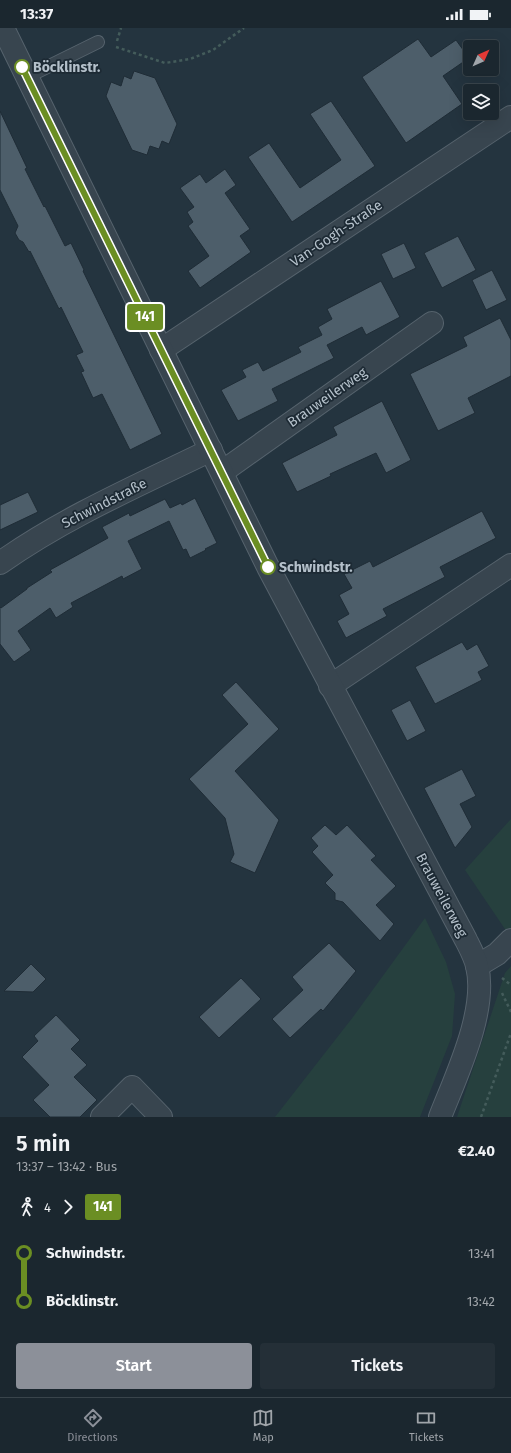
<!DOCTYPE html>
<html lang="en">
<head>
<meta charset="utf-8">
<style>
	:root { --surface:#1b272f; --page:#242f37; --text:#f1f3f6; --muted:#a0a5aa; --line:#39444b; --accent:#8c9099 }
	body { margin:0; font-family:"Fira Sans",sans-serif; background:var(--page); color:var(--text); height:100vh; display:flex; flex-direction:column; font-size:15px; white-space:nowrap }
	* { box-sizing:border-box; margin:0 }
	p { font-size:13px; color:var(--muted) }
	.icon { flex:none; width:22px; height:22px; fill:none; stroke:currentColor; stroke-width:2; stroke-linecap:round; stroke-linejoin:round }
	.map { position:relative; height:1089px; overflow:hidden }
	.drawer { display:flex; flex-direction:column; background:var(--surface); flex:1 }
	.drawer>* { flex:none }
	.badge { padding:0 8px; border-radius:3px; font-size:14px; line-height:26px }
	.needle { width:26px; rotate:45deg }
	.fabs { position:absolute; left:463px; top:12px; display:grid; gap:8px }
	.fabs a { display:grid; place-items:center; width:36px; height:36px; border-radius:4px; background:var(--surface); box-shadow:0 4px 16px #0002,0 0 0 1px var(--line); font-size:20px }
	.map>.badge { position:absolute; translate:-50% -50%; box-shadow:0 0 0 2px #fff }
	.legs { display:flex; align-items:center; gap:6px; height:44px; padding:0 16px; font-size:13px }
	.legs p { margin-inline-start:auto }
	.head { display:flex; align-items:center; justify-content:space-between; height:68px; padding:0 16px }
	h1 { font-size:22px; font-weight:600; line-height:30px }
	.button { display:flex; gap:8px; margin-top:auto; padding:8px 16px }
	.button a { flex:1; height:46px; border-radius:4px; background:var(--accent); color:#fff; font-size:16px; font-weight:600; line-height:46px; text-align:center }
	.button a+a { background:var(--page); color:var(--text) }
	ul { padding:0 16px; list-style:none }
	li { display:flex; align-items:center; gap:14px; height:48px; font-size:15px }
	li i { display:grid; place-items:center; width:6px; height:100%; margin:0 5px; background:currentColor }
	li i::after { content:''; width:10px; height:10px; margin:-5px; border:3px solid; border-radius:50%; background:var(--surface) }
	li p { margin-inline-start:auto }
	li:first-child i { background:linear-gradient(#0000 50%,currentColor 0) }
	li:last-child i { background:linear-gradient(currentColor 50%,#0000 0) }
	.status { display:flex; justify-content:space-between; align-items:center; height:28px; padding:0 20px; background:var(--surface); direction:ltr }
	.status svg { height:11px; fill:currentColor }
	.dock { display:flex; justify-content:space-around; align-items:center; height:56px; border-top:1px solid var(--line); background:var(--surface); font-size:11px; color:var(--muted) }
	.dock a { display:grid; justify-items:center; gap:2px }
	.dock .selected { color:var(--accent) }
	.map>svg:first-child { display:block }
	.green { fill:#26403e }
	.building { fill:#4d5e6a; stroke:#1f2c36 }
	.lines { fill:none; stroke-linecap:round; stroke-linejoin:round }
	.service-casing { stroke:#56636d; stroke-width:14 }
	.minor-casing { stroke:#56636d; stroke-width:24 }
	.tertiary-casing { stroke:#56636d; stroke-width:24 }
	.path { stroke:#445c5b; stroke-width:2.5; stroke-dasharray:3 3; stroke-linecap:butt }
	.service { stroke:#38454f; stroke-width:12 }
	.minor { stroke:#38454f; stroke-width:22 }
	.tertiary { stroke:#38454f; stroke-width:22 }
	.line-1-casing { stroke:#fff; stroke-width:9 }
	.line-1 { stroke:#6b8e23; stroke-width:6 }
	.stop-1-dot { fill:#fff; stroke:#6b8e23; stroke-width:2 }
	.labels { text-anchor:middle; stroke-width:3.5; stroke-linejoin:round; paint-order:stroke }
	.stop-label { font-size:14px; font-weight:bold; fill:#b4c0ca; stroke:#1d2a34; text-anchor:start }
	.street-label { font-size:14px; fill:#b4c0ca; stroke:#1d2a34 }
</style>
</head>
<body>
<div class="status"><b>13:37</b><svg viewBox="0 0 49 12"><path d="M0 12V9h3v3zM5 12V6h3v6zM10 12V3h3v9zM15 12V0h3v12zM26 1h20v11H26zM47 4h2v5h-2z"/></svg></div>
<div class="map">
<svg width="511" height="1089" viewBox="0 0 511 1089">
	<rect width="100%" height="100%" fill="#24343f"/>
	<path class="green" d="M511,791v119l-46,-68z
		M425,890l21,44 9,32 -3,42 -32,81h-145l78,-100z
		M511,938v151h-54l48,-144z"/>
	<path class="building" d="M418,11l13,18 25,-17 13,18 -26,18 19,28 -56,39 -44,-66z
		M134,43l21,7 22,46 -8,20 -7,-3 -3,8 -9,-3 -3,9 -15,-5 -26,-54 5,-14 10,4 3,-10 7,3z
		M331,73l44,65 -83,56 -44,-65 21,-14 31,45 41,-28 -31,-46z
		M0,83l27,57 -2,1 19,38 1,-1 20,40 6,-3 13,27 -1,1 79,163 -32,16 -28,-56 -9,4 -12,-26 3,-1 -8,-16 7,-3 -22,-45 -2,2 -29,-58 -1,1 -6,-10 -4,-2 -4,-7 3,-7 -18,-36z
		M225,141l11,16 -11,8 25,36 -10,7 11,16 -51,36 -12,-17 21,-15 -21,-30 5,-4 -6,-10 7,-5 -14,-19 20,-14 6,9z
		M458,208l18,34 -34,18 -18,-35z
		M404,215l12,25 -23,11 -12,-25z
		M492,242l15,30 -21,10 -14,-30z
		M381,253l19,36 -34,18 -4,-8 -35,18 7,13 -62,31 6,12 -40,20 -17,-31 25,-13 -4,-7 16,-8 5,9 38,-19 -3,-5 24,-12 -4,-8 14,-8 -5,-10z
		M500,290l11,22v36l-43,22 7,15 -37,18 -28,-57 57,-28 -4,-9z
		M382,373l29,59 -25,13 -10,-20 -46,21 1,2 -34,16 -15,-29 55,-28 -4,-8z
		M28,464l10,20 -38,18v-25z
		M195,470l22,45 -12,6 1,1 -16,8 -4,-9 -3,1 -14,-29 -41,20 14,28 -19,10 -1,-3 -51,27 2,4 -17,11 -6,-10 -32,23 13,19 -17,12 -14,-18v-37l1,1 26,-19v-1l25,-16 -2,-2 58,-32 -6,-11 27,-14 1,3 35,-17 5,9 11,-5 1,2z
		M482,483l14,27 -56,29 5,10 -62,32 4,7 -41,22 -9,-17 12,-7 -10,-19 13,-7 -8,-14 26,-13 3,6z
		M462,614l5,8 10,-6 12,22 -11,6 4,8 -47,24 -20,-37z
		M236,654l43,47 -44,42 44,49 -24,53 -25,-11 4,-8 -9,-36 -36,-39 59,-55 -26,-29z
		M410,672l16,31 -19,10 -16,-31z
		M462,741l14,27 -16,8 12,23 -17,21 -31,-60z
		M325,797l11,10 11,-10 29,31 -5,4 25,26 -20,19 18,19 -14,17 -37,-39 -8,-2v-7l-10,-10 8,-8 -21,-23 6,-6 -7,-8z
		M329,915l27,28 -33,40 -2,-2 -31,29 -18,-19 31,-29 -11,-13z
		M31,936l15,15 -13,13 -29,-1z
		M241,950l20,21 -42,39 -20,-21z
		M56,987l24,25 -9,9 16,16 -13,12 23,23 -17,17h-30l-17,-17 16,-15 -27,-28 16,-16 -4,-5z"/>
	<g class="lines">
		<g class="service-casing">
			<path id="service" d="M27,49l71,-35"/>
		</g>
		<g class="minor-casing">
			<path id="minor" d="M161,322l350,-233
				M222,444l210,-149
				M0,535c65,-46 139,-78 211,-113
				M330,658l181,-121
				M477,938l20,-12 14,-14
				M102,1089l30,-30 29,30"/>
		</g>
		<g class="tertiary-casing">
			<path id="tertiary" d="M3,0l265,539 198,373c4,8 9,17 11,26 11,44 -21,110 -37,151"/>
		</g>
		<path class="path" d="M117,13l4,-13
			M116,19l49,16 25,-4 23,-9 31,-22
			M502,950l9,7
			M502,965l9,19
			M481,1089l30,-84"/>
		<use href="#service" class="service"/>
		<use href="#minor" class="minor"/>
		<use href="#tertiary" class="tertiary"/>
	</g>
	<g class="lines">
		<g class="line-1-casing">
			<path id="line-1" d="M22,39l246,500"/>
		</g>
		<use href="#line-1" class="line-1"/>
	</g>
	<g class="stop-1-dot">
		<circle cx="22" cy="39" r="7"/>
		<circle cx="268" cy="539" r="7"/>
	</g>
	<g class="labels">
		<g class="stop-label">
			<text x="33" y="44">Böcklinstr.</text>
			<text x="279" y="544">Schwindstr.</text>
		</g>
		<g class="street-label">
			<text transform="translate(336 205) rotate(-34)" y="5">Van-Gogh-Straße</text>
			<text transform="translate(327 369) rotate(-35)" y="5">Brauweilerweg</text>
			<text transform="translate(104 475) rotate(-27)" y="5">Schwindstraße</text>
			<text transform="translate(442 867) rotate(62)" y="5">Brauweilerweg</text>
		</g>
	</g>
</svg>
<div class="fabs">
<a><svg class="needle" viewBox="-14 -14 28 28"><path d="M0-13l5 13h-10z" fill="#e53935"/><path d="M0 13l5-13h-10z" fill="#a0a5aa"/></svg></a>
<a><svg class="icon" aria-label="layers" viewBox="0 0 24 24"><path d="M12 4l9 5-9 5-9-5zM3 14l9 5 9-5"/></svg></a>
</div>
<b class="badge" style="left:145px;top:289px;background:#6b8e23;color:#fff">141</b>
</div>
<section class="drawer">
<div class="head"><div><h1>5 min</h1><p>13:37 – 13:42 · Bus</p></div><b>€2.40</b></div>
<div class="legs"><svg class="icon" aria-label="walk" viewBox="0 0 24 24"><circle cx="13" cy="4" r="2"/><path d="M13 8l-2 6 4 7M11 14l-3 7M7 12l3-4h3l4 4"/></svg>4<svg class="icon" aria-label="forward" viewBox="0 0 24 24"><path d="M9 5l7 7-7 7"/></svg><b class="badge" style="background:#6b8e23;color:#fff">141</b></div>
<ul>
<li><i style="color:#6b8e23"></i><b>Schwindstr.</b><p>13:41</p></li>
<li><i style="color:#6b8e23"></i><b>Böcklinstr.</b><p>13:42</p></li>
</ul>
<div class="button"><a>Start</a><a>Tickets</a></div>
</section>
<nav class="dock">
<a class="selected"><svg class="icon" aria-label="directions" viewBox="0 0 24 24"><path d="M12 3l9 9-9 9-9-9zM9 14v-3h6M13 9l2 2-2 2"/></svg>Directions</a>
<a><svg class="icon" aria-label="map" viewBox="0 0 24 24"><path d="M3 6l6-2 6 2 6-2v14l-6 2-6-2-6 2zM9 4v14M15 6v14"/></svg>Map</a>
<a><svg class="icon" aria-label="tickets" viewBox="0 0 24 24"><path d="M3 7h18v10H3zM15 7v10"/></svg>Tickets</a>
</nav>
</body>
</html>
